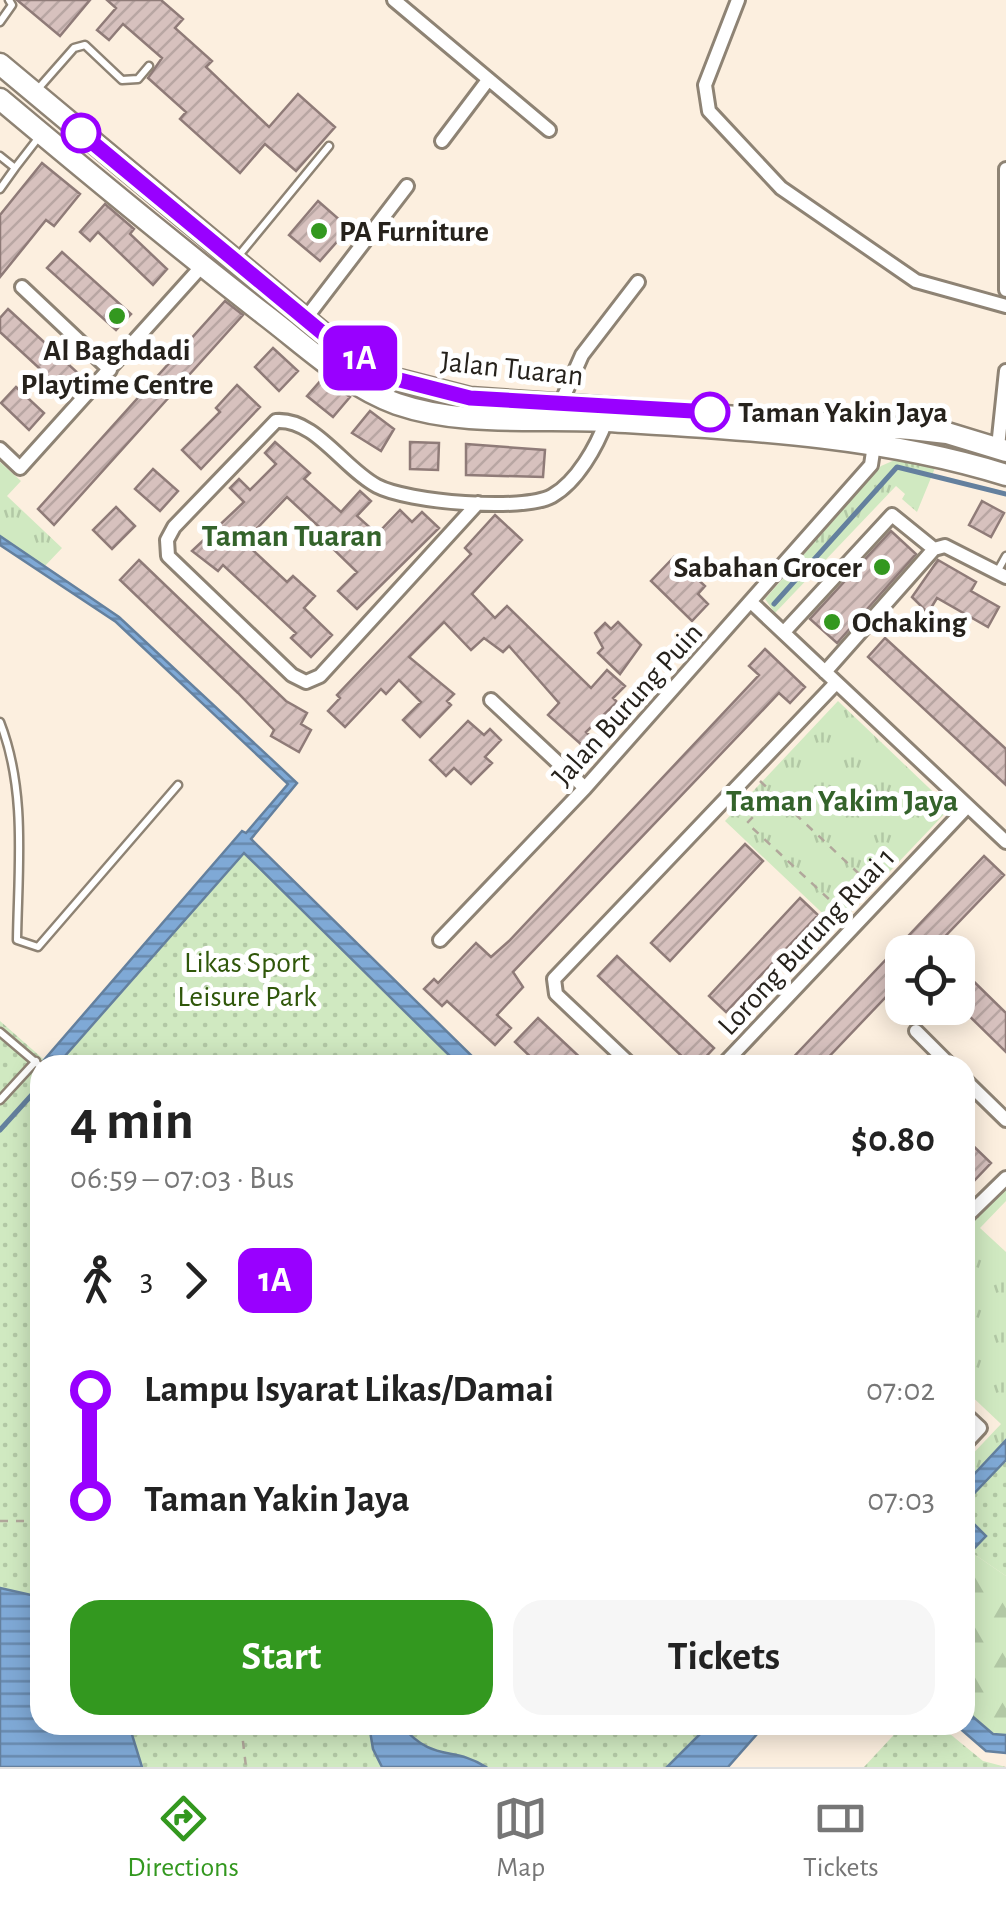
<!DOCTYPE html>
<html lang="en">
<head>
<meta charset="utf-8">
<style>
	:root { --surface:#fff; --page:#f6f6f6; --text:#222; --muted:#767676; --line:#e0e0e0; --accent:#33981f }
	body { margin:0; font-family:"Alegreya Sans",sans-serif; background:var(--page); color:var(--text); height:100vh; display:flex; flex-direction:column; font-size:38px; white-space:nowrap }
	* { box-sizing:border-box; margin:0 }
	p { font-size:32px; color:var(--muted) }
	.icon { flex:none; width:55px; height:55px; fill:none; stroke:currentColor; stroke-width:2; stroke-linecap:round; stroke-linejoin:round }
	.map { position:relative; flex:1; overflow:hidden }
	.side { position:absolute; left:30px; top:1055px; width:945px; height:680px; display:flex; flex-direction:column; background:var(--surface); border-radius:30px; box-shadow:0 5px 25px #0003 }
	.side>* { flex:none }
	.badge { padding:0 20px; border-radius:15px; font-size:35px; line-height:65px }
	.tools { position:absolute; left:885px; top:935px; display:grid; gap:20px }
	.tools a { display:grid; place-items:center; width:90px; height:90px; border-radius:20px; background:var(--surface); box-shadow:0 5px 25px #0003; font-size:50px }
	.map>.badge { position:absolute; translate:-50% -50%; box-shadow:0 0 0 5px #fff }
	.legs { display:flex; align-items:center; gap:15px; height:110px; padding:0 40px; font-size:32px }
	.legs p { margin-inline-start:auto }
	.headline { display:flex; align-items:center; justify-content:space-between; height:170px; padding:0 40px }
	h1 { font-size:55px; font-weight:600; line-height:75px }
	.cta { display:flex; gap:20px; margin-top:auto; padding:20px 40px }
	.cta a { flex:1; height:115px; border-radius:30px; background:var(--accent); color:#fff; font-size:40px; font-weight:600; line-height:115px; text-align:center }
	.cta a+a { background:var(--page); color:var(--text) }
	ul { padding:0 40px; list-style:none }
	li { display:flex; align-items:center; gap:35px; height:110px; font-size:38px }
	li i { display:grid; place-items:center; width:15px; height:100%; margin:0 12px; background:currentColor }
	li i::after { content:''; width:25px; height:25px; margin:-12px; border:8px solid; border-radius:50%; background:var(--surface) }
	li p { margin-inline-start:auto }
	li:first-child i { background:linear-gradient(#0000 50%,currentColor 0) }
	li:last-child i { background:linear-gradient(currentColor 50%,#0000 0) }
	.menu { display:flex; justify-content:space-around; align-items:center; height:140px; border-top:2px solid var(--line); background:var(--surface); font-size:28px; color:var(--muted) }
	.menu a { display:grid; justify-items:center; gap:5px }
	.menu .current { color:var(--accent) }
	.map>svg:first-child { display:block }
	.grass { fill:url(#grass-tufts) }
	.forest { fill:url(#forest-firs) }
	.park { fill:url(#park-dots) }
	.water { fill:url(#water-rules); stroke:#64809e; stroke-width:2.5 }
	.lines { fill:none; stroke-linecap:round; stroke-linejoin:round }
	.stream { stroke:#64809e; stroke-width:5 }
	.building { fill:url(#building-hatch); stroke:#8f7b78; stroke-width:2.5 }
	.service-casing { stroke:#8e8374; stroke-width:11 }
	.minor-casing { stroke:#8e8374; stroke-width:18 }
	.primary-casing { stroke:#8e8374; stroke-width:25 }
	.path { stroke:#b1a79b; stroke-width:2.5; stroke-dasharray:8 8; stroke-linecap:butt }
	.service { stroke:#fff; stroke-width:6 }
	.minor { stroke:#fff; stroke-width:12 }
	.primary { stroke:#fff; stroke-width:20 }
	.line-1-casing { stroke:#fff; stroke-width:22 }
	.line-1 { stroke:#90f; stroke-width:15 }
	.stop-1-dot { fill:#fff; stroke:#90f; stroke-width:5 }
	.poi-dot { fill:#33981f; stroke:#fff; stroke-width:4 }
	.labels { text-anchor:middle; stroke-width:10; stroke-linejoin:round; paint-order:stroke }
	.poi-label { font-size:30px; font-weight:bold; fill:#26221c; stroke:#fff; text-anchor:start }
	.street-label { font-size:30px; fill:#26221c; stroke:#fff }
	.stop-label { font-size:30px; font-weight:bold; fill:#26221c; stroke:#fff; text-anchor:start }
	.park-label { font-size:30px; fill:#30570a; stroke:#fff }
	.neighbourhood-label { font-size:32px; font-weight:bold; fill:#34632b; stroke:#fff }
</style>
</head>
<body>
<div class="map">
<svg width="1006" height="1767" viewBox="0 0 1006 1767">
	<defs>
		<pattern id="grass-tufts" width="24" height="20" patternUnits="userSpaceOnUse" patternTransform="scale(2.5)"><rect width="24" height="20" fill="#d0e9c1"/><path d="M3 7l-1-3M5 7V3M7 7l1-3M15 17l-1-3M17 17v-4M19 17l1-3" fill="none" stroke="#b2c8a5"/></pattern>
		<pattern id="forest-firs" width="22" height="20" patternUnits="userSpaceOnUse" patternTransform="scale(2.5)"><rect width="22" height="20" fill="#d0e9c1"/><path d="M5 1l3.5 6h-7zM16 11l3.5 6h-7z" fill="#b2c8a5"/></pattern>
		<pattern id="park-dots" width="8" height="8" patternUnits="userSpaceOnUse" patternTransform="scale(2.5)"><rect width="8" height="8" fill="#d0e9c1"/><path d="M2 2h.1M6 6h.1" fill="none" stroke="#b2c8a5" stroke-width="1.8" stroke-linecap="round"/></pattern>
		<pattern id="water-rules" width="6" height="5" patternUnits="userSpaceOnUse" patternTransform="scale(2.5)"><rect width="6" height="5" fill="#7fa9d6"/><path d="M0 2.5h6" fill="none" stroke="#6889ad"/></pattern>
		<pattern id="building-hatch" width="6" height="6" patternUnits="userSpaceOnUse" patternTransform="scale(2.5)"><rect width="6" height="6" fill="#d7c1be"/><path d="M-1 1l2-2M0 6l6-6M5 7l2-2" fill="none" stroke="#b8a6a3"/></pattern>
	</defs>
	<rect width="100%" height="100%" fill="#fcefdf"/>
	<path class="grass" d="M897,459l38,9 -18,44 -15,-13 3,-5 -9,-8 -121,127 -10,-14 116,-133z
		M0,462l21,19 -14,15 55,52 -18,19 -44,-31z
		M838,701l112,107 -113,119 -112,-106z
		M1006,1187v14l-26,27 26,24v188l-41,44v-22l36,-38 -36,-34v-162z"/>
	<path class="forest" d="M971,1552l35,24v159l-12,-1 -29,-24v-152z"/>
	<path class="park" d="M244,852l215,213h-402z
		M0,1021l50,44h-10v660h669l-42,42h-667z
		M1006,1460v116l-35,-24 15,-16 -21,-21v-12z
		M903,1725h36l44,36 23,6h-142z"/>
	<path class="water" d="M0,536l119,81 178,166 -46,56 230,226h-22l-215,-212 -187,212 -13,-5 198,-229 4,2 42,-49 -172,-162 -116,-77z
		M1006,1440v20l-41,43v-19z
		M965,1515l21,21 -21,22z
		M0,1588l40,9v128h89l13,42h-142z
		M965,1710l28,24 13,1v18l-20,-2 -30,-26h9z
		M369,1725h32c33,39 51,20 85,42h-104l-9,-18z
		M709,1725h56l-37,42h-61z"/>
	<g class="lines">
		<path class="stream" d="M774,604l123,-137 109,27
			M0,1130l38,-42"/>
	</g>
	<path class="building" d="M17,0h73l-30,36z
		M107,0h54l22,19 -8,9 37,33 -6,6 63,60 29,-33 37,33 -39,44 -31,-27 -25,29 -60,-54 6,-7 -38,-34 14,-20 -39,-34 -14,16 -12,-10 19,-22z
		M42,163l38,31 -26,32 -8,-6 -46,57v-62z
		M318,201l31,27 -29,33 -31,-26z
		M105,204l29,25 -4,5 37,35 -14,16 -55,-53 -8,9 -10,-9z
		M62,252l69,62 -15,16 -69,-62z
		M225,301l18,14 -189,210 -16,-16z
		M8,309l72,66 -16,16 -64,-59v-14z
		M273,348l25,23 -19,20 -24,-24z
		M323,378l27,19 -17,20 -26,-21z
		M237,385l23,22 -59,62 -19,-19 38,-38 -4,-4z
		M16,387l28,26 -15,17 -28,-27z
		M370,411l24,18 -13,22 -29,-18z
		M275,442l35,31 -6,6 37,33 19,-21 11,10 -14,15 20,18 23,-24 12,12 10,-10 17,16 -82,81 -19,-18 19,-19 -31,-30 4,-5 -43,-40 -43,45 43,40 6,-6 22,20 -11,12 28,27 -21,22 -20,-19 5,-5 -73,-68 -5,6 -26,-20 52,-49 -14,-14 9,-9 11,11 26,-26 -11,-11z
		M410,442l29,1 -1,27 -28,-1z
		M466,444l79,6 -2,27 -77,-2z
		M153,469l25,22 -18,20 -25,-22z
		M982,501l22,12 -13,24 -22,-12z
		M116,507l19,19 -23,23 -19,-19z
		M495,515l27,25 -50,54 23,24 12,-12 84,82 16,-18 18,16 -12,12 4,4 -31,30 5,5 -8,9 -35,-31 11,-12 -50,-57 -6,6 -19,-14 -13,12 -27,-28 -35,35 45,37 -7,7 4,4 -31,32 -17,-17 18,-18 -22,-22 -13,14 -5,-5 -36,38 -17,-16 12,-13 -3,-3 134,-141 -6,-6z
		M891,531l25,23 -79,89 -27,-24z
		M674,557l31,29 -7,8 10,10 -16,17 -41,-40z
		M139,560l147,141 21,12 -6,11 10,6 -12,22 -28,-16 3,-6 -36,-37 -118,-113z
		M938,560l38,22 -5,9 28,16 -11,20 -51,-29 -9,15 -16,-16z
		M618,622l23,23 -21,29 -22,-21 5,-5 -8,-15 10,-10 6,6z
		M885,638l121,111v36l-138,-128z
		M765,649l40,38 -15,16 -11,-10 -266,279 10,15 -26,28 14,13 -16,17 -48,-44 -5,5 -18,-17 10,-10 4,4 38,-40 15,14 18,-16 250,-266 -10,-9z
		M468,721l16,14 6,-6 11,11 -16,17 7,6 -21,21 -17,-16 -8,8 -16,-16z
		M745,844l18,17 -93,100 -19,-18z
		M984,856l20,19 -74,77h-28v28l-81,85h-35z
		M800,898l18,17 -92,97 -17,-16z
		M617,956l97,92 -16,17h-7l-93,-89z
		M964,972l42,41v39l-48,-47v-26z
		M538,1018l33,31 17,16h-49l-24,-23z
		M965,1138l26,25 -19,20 -7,-6z"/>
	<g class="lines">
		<g class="service-casing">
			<path id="service" d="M0,22l12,-17 -3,-5
				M37,90l37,-42 11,-3 37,35 16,-1 11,-13
				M0,156l15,12 24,-31
				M0,189l15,-21
				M236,259l93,-113
				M997,572l9,-16
				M0,722c27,69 18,146 17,218l21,7 140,-162
				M0,1032l40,34
				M0,1100l36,-39"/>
		</g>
		<g class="minor-casing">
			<path id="minor" d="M394,0l155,130
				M738,0l-33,85 4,26 72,77 135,93 90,25
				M442,141l46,-61
				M1006,169v121
				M22,287l88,83
				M306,318l101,-132
				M560,405l22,-50 56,-73
				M998,447l8,-76
				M0,449l20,19 181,-201
				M478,503l-158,173 -14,6 -14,-7 -124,-119 -1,-16 7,-13 102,-106c39,-3 67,47 101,65 30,16 146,26 175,10 25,-14 45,-50 54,-75
				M752,603l254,239
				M784,632l108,-117 42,34
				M825,672l109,-123 11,-3 61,31
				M491,700l94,88
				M440,940l145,-152 286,-323 3,-20
				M916,1031l34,34
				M631,1065l-75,-71 -2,-15 282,-296
				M723,1065l243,-257
				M965,1080l41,40
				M965,1218l41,-40
				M965,1414l15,14 -15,16"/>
		</g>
		<g class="primary-casing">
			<path id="primary" d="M0,64l331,276 61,38 78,20 441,31 36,4 59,18
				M0,99c87,73 175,146 265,216 41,31 82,71 132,89 67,23 141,13 211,17 132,8 271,14 398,54"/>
		</g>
		<path class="path" d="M760,781l111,104
			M775,794l-28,29 85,79 27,-28
			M40,1331l-4,42 4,13
			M0,1521h40
			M241,1725l5,42"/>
		<use href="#service" class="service"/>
		<use href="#minor" class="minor"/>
		<use href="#primary" class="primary"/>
	</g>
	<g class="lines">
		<g class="line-1-casing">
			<path id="line-1" d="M81,133l250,207 61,38 78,20 240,14"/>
		</g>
		<use href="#line-1" class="line-1"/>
	</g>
	<g class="stop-1-dot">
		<circle cx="81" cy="133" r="18"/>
		<circle cx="710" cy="412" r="18"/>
	</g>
	<g class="poi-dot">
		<circle cx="319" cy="231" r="10"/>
		<circle cx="117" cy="316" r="10"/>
		<circle cx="882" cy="567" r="10"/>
		<circle cx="832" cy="622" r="10"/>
	</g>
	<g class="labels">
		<g class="poi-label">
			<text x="339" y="241">PA Furniture</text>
			<text x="117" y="360" text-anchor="middle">Al Baghdadi<tspan x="117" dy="34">Playtime Centre</tspan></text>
			<text x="862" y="577" text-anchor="end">Sabahan Grocer</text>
			<text x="852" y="632">Ochaking</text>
		</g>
		<g class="street-label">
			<text transform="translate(512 368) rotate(6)" y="10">Jalan Tuaran</text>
			<text transform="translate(627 704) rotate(-48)" y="10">Jalan Burung Puin</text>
			<text transform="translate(806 941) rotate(-47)" y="10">Lorong Burung Ruai 1</text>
		</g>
		<g class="stop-label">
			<text x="738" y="422">Taman Yakin Jaya</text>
		</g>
		<g class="park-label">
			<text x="247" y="972">Likas Sport<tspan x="247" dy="34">Leisure Park</tspan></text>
		</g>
		<g class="neighbourhood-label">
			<text x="292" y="546">Taman Tuaran</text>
			<text x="842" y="811">Taman Yakim Jaya</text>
		</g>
	</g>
</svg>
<div class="tools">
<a><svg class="icon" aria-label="locate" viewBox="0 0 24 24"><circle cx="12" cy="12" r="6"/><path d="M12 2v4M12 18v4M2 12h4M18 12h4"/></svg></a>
</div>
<b class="badge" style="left:360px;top:358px;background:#90f;color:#fff">1A</b>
<section class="side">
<div class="headline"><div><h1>4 min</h1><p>06:59 – 07:03 · Bus</p></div><b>$0.80</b></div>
<div class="legs"><svg class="icon" aria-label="walk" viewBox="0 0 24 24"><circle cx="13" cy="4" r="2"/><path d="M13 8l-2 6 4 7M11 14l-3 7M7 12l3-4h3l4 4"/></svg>3<svg class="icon" aria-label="forward" viewBox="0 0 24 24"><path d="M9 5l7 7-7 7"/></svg><b class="badge" style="background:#90f;color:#fff">1A</b></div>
<ul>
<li><i style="color:#90f"></i><b>Lampu Isyarat Likas/Damai</b><p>07:02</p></li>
<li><i style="color:#90f"></i><b>Taman Yakin Jaya</b><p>07:03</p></li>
</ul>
<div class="cta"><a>Start</a><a>Tickets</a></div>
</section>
</div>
<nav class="menu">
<a class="current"><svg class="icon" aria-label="directions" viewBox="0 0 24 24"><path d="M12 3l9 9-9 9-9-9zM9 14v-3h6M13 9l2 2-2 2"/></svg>Directions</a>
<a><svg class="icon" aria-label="map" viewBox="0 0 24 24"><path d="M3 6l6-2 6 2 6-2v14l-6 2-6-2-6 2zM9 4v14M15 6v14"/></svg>Map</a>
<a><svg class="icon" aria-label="tickets" viewBox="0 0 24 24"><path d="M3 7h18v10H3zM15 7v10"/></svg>Tickets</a>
</nav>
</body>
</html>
